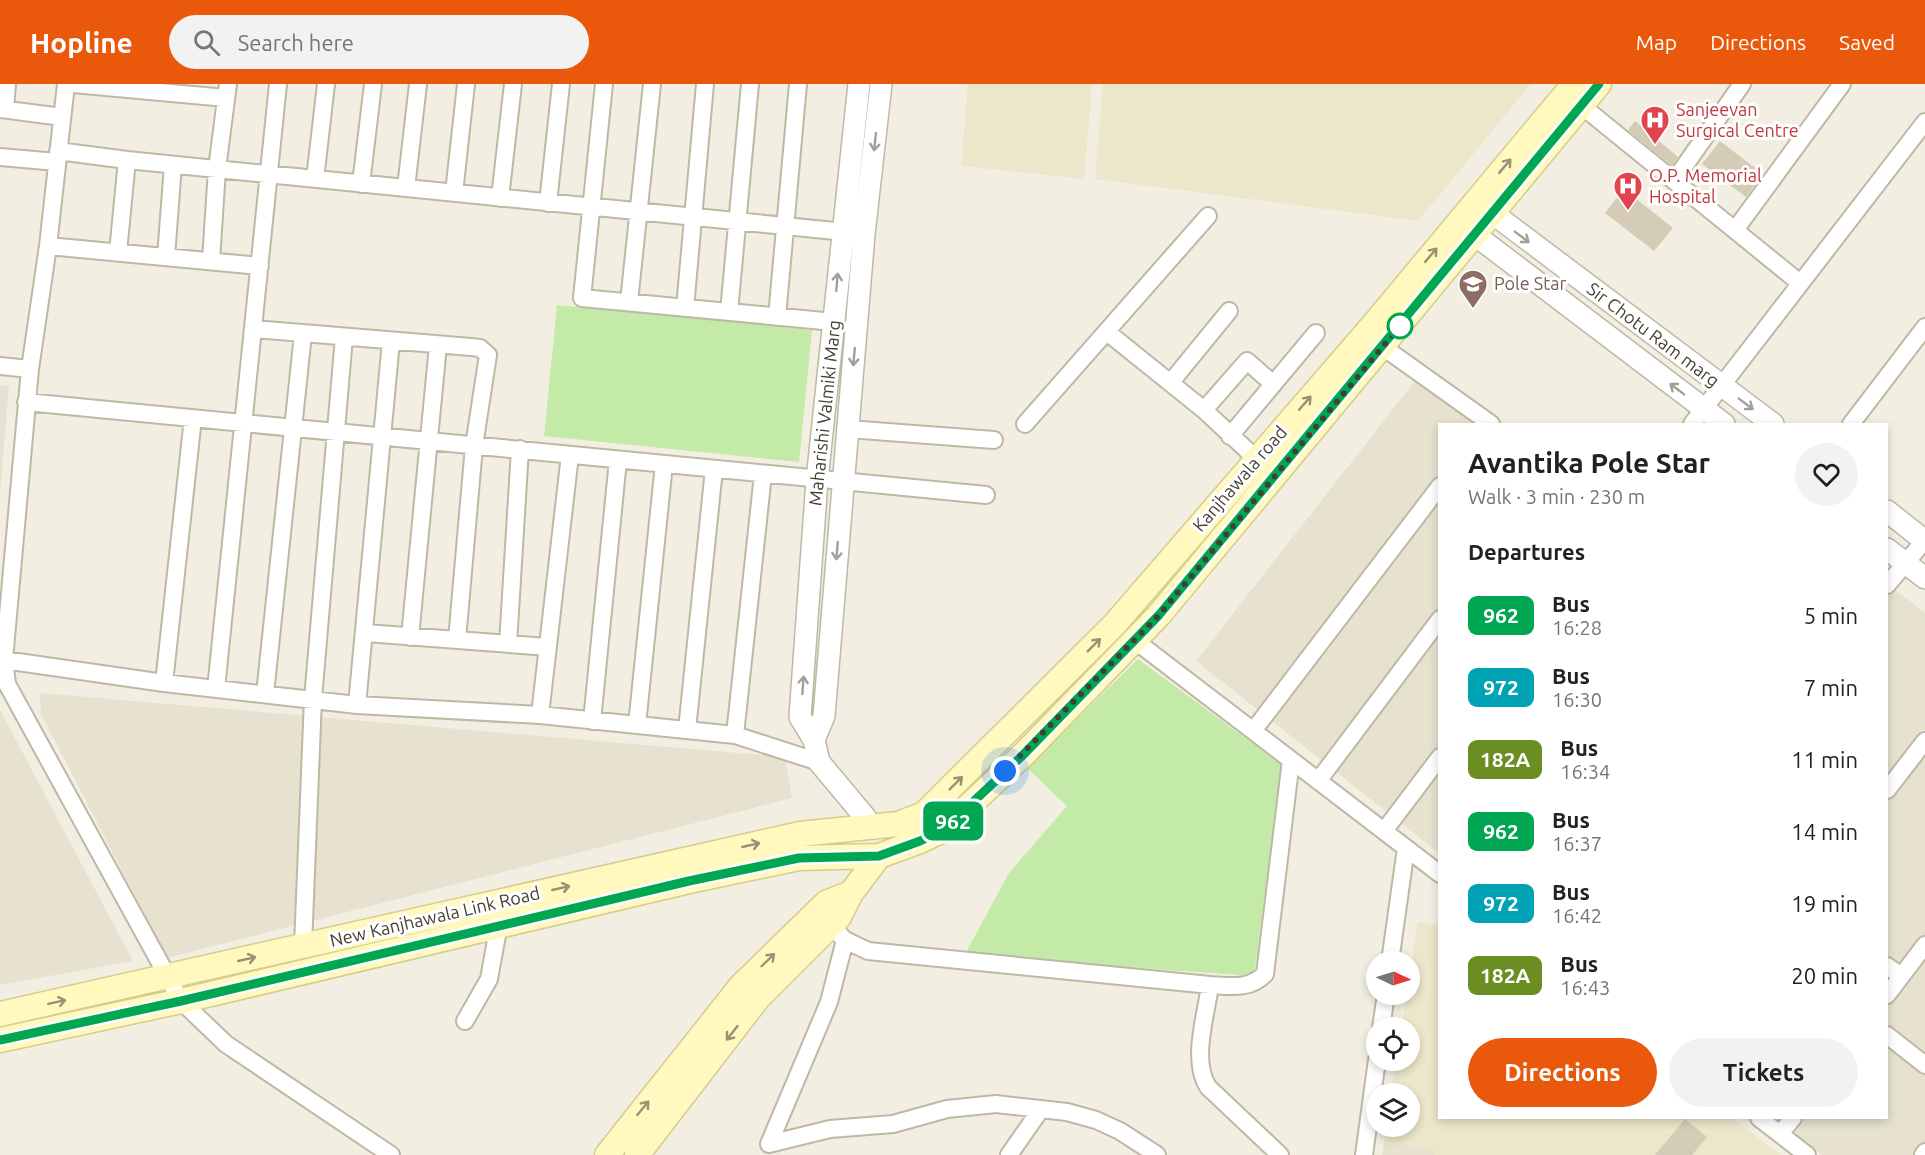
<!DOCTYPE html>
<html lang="en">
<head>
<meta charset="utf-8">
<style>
	:root { --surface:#fff; --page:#f2f2f2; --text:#202124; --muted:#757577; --accent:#ea580c }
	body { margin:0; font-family:Ubuntu,sans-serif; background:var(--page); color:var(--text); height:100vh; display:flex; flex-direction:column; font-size:22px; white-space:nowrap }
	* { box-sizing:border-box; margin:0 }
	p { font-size:20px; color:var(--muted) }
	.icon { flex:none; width:33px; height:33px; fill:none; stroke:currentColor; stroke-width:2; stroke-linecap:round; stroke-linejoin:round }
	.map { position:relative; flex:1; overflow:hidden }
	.side { position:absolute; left:1438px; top:339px; width:450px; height:696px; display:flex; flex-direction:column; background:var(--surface); border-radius:0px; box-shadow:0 3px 9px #0003 }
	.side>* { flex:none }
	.badge { padding:0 12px; border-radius:9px; font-size:21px; line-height:39px }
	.needle { width:39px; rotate:94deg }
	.controls { position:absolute; left:1366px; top:867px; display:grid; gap:12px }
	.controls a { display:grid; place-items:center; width:54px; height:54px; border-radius:50%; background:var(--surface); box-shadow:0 3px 9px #0003; font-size:30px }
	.you { position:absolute; width:30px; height:30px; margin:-15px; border:4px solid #fff; border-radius:50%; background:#1a73e8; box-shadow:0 0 0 9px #1a73e833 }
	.map>.badge { position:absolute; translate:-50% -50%; box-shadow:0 0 0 3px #fff }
	h2 { padding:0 30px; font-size:22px; line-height:54px }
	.round { display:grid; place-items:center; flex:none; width:63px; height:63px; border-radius:32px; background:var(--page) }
	.head { display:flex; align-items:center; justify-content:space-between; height:102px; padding:0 30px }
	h1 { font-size:28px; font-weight:700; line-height:45px }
	.button { display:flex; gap:12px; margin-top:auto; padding:12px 30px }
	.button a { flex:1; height:69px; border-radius:36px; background:var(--accent); color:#fff; font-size:24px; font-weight:700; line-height:69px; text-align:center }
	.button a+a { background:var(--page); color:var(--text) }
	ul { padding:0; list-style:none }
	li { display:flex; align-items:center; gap:18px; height:72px; padding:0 30px }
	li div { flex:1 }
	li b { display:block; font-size:22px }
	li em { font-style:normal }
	li .badge { min-width:66px; font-weight:700; text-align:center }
	header { display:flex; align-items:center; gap:36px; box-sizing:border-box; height:84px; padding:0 30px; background:var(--accent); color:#fff }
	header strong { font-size:28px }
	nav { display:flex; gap:33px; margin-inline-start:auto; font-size:21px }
	.search { width:420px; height:54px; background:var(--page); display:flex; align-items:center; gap:15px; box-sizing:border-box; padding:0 21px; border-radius:33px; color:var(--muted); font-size:22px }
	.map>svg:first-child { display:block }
	.residential { fill:#e6e2cf }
	.education { fill:#ece7ca }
	.green { fill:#c3eaa7 }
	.building { fill:#d4ccb7 }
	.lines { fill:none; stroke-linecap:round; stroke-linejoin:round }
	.minor-casing { stroke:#beb8a4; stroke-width:20 }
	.tertiary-casing { stroke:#beb8a4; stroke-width:24 }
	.secondary-casing { stroke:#d5cc8e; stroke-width:27 }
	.minor { stroke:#fff; stroke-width:16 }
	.tertiary { stroke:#fff; stroke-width:21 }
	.secondary { stroke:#fff8bf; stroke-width:24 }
	.oneway { stroke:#a29f98 }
	.oneway2 { stroke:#989271 }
	.line-casing { stroke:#fff; stroke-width:14 }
	.line { stroke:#00a651; stroke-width:9 }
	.walk { stroke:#443f32; stroke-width:6; stroke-dasharray:0 10.8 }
	.stop-dot { fill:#fff; stroke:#00a651; stroke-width:3 }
	.labels { text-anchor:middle; stroke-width:6; stroke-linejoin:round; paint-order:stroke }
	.health-label { font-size:18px; fill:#be3a42; stroke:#fff; text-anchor:start }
	.education-label { font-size:18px; fill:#785e54; stroke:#fff; text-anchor:start }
	.street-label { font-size:18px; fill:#443f32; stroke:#fff }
</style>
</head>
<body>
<header>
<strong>Hopline</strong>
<div class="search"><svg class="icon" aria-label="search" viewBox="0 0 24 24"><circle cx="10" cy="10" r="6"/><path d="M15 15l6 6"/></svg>Search here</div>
<nav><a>Map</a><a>Directions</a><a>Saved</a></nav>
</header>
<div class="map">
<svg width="1925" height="1071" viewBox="0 0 1925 1071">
	<rect width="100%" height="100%" fill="#f2efe2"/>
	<path class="residential" d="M1425,284l71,56h-56v430l-244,-193z
		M0,301l9,1 -9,107z
		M1887,499l38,30v542h-103l-48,-37h113z
		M40,609l745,64 7,41 -625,160 -126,-244z
		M0,626l133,251 -133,24z
		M1384,1059l50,6v6h-52z"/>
	<path class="education" d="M968,0h124l-8,95 -123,-13z
		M1103,0h428l-113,137 -323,-42z
		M1418,838l22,3v193h292l49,37h-347v-6l-50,-6 2,-16 24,-1v-32l-19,-1 5,-32 14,-1v-32l-8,-1 5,-32 3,-1v-20z"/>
	<path class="green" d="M557,221l255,25 -13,132 -255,-26z
		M1138,575l144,106 -28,211 -290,-20 45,-83 58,-67 -40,-38z"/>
	<path class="building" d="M1635,37l43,36 -6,9 -44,-36z
		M1720,57l43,33 -17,23 -44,-33z
		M1624,105l49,39 -19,23 -49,-38z
		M1685,1035l22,18 -15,18h-37z"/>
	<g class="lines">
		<g class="minor-casing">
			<path id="minor" d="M66,0l-18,162 -18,123 -26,291 3,24 174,317 45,43 165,111
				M73,0l153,14
				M604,0l-22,214 252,24
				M1582,22l218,177
				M0,25l62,8
				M5,25l2,-25
				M58,67l69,9 728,73
				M0,73l57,5
				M315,95l11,-95
				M1674,97l68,-97
				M361,100l12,-100
				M406,104l12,-104
				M454,109l12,-109
				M500,114l13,-114
				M548,119l13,-119
				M1735,146l107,-146
				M48,162l212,20
				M118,168l9,-92
				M166,173l7,-92
				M211,177l6,-92 11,-85
				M629,218l23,-218
				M685,224l20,-224
				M729,228l21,-228
				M777,233l21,-233
				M254,245l217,18 9,1 8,7 -14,91 -17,194
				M1107,248l97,78 60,56
				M1383,263l108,77
				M0,282l30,3
				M1171,298l58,-71
				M26,318l960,93
				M1204,326l43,-49 25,22
				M1025,340l183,-208
				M1692,340l233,-302
				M1851,340l74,-97
				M848,345l146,11
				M1230,352l86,-103
				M1887,501l38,-45
				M366,549l182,14
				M410,553l28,-292
				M1133,555l307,235
				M508,560l12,-195
				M4,576l160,23 193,22 183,10 195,20 84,27
				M164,599l29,-265
				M216,605l62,-605
				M265,610l38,-360
				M357,621l34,-364
				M540,631l30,-260
				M592,637l26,-261
				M637,641l27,-261
				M687,646l27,-261
				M1253,647l187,-245
				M735,651l28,-261
				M1318,697l122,-162
				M1887,706l38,-49
				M1384,747l56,-74
				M824,835l21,21 23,11 342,34c20,1 39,5 55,-11l26,-214
				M845,856l-16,62 -60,142 61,-15 63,-5 54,-15 49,-5 71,8 29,8 24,11 37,24
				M303,862l10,-247 31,-362
				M1390,878l16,-114
				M1887,882l14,10
				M1210,901c-4,31 -19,75 -2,102l72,68
				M1887,911l38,-50
				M465,937l24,-42 10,-55
				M1381,944l5,-34
				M1887,951l38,30
				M1759,1034l48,37
				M1780,1050l13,-16
				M1009,1071l32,-46
				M1364,1071l13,-95
				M1923,1071l2,-3"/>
		</g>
		<g class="tertiary-casing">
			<path id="tertiary" d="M859,0l-42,396 -17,237 14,23 5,22 46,55 6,11
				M1479,119l294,221
				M1462,141l262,199
				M1887,427l38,30
				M1887,465l38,29
				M814,656l10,-24 40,-482 17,-150"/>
		</g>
		<g class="secondary-casing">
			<path id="secondary" d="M0,930l800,-180 98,-10 26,-10 190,-189 260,-301 200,-240
				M0,956l181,-39 508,-120 110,-23 80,-2 41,-15 23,-11 79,-74 137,-141 440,-531
				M607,1071l134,-169 85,-83 25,-10
				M637,1071l121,-157 81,-81 12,-24 28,-37"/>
		</g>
		<use href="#minor" class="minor"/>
		<use href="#tertiary" class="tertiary"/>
		<use href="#secondary" class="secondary"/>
	</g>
	<defs><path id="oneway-shaft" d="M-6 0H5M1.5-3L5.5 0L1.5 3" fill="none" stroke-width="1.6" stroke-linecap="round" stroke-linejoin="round" transform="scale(1.5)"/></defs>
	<g class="oneway">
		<use href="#oneway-shaft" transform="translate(875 58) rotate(96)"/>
		<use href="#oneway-shaft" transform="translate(1522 153) rotate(37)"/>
		<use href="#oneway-shaft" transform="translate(837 198) rotate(-85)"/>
		<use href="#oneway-shaft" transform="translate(854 273) rotate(95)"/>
		<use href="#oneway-shaft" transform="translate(1677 305) rotate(-143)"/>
		<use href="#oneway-shaft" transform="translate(1746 320) rotate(37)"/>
		<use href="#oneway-shaft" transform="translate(837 467) rotate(95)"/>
		<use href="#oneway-shaft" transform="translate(803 601) rotate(-86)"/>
	</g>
	<g class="oneway2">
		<use href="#oneway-shaft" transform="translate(1505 82) rotate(-50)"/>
		<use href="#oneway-shaft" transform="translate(1431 171) rotate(-50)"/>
		<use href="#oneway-shaft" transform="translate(1305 319) rotate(-49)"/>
		<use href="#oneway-shaft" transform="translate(1094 561) rotate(-45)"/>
		<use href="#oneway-shaft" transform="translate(956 699) rotate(-45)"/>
		<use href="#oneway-shaft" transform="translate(751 761) rotate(-13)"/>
		<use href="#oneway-shaft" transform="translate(561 804) rotate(-13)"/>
		<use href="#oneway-shaft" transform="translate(247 875) rotate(-13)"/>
		<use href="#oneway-shaft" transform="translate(768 876) rotate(-44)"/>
		<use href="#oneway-shaft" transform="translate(57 918) rotate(-12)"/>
		<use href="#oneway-shaft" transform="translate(732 949) rotate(128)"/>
		<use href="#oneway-shaft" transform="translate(643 1024) rotate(-51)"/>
	</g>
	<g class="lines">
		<g class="line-casing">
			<path id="line" d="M0,956l181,-39 508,-120 110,-23 80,-2 41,-15 23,-11 79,-74 137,-141 440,-531"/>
		</g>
		<use href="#line" class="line"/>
		<path class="walk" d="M1005,687l154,-156 241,-289"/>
	</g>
	<defs>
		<g id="hospital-pin" transform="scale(1.5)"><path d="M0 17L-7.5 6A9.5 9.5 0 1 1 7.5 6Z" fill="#e0444e" stroke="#fff"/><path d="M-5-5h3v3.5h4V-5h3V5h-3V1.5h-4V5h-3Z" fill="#fff"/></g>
		<g id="school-pin" transform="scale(1.5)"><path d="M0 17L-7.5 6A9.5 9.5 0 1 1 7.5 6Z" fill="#8d6e63" stroke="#fff"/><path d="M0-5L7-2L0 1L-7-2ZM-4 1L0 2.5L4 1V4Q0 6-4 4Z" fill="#fff"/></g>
	</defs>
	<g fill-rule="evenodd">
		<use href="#hospital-pin" x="1655" y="36"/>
		<use href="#hospital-pin" x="1628" y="102"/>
		<use href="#school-pin" x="1473" y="200"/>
	</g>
	<circle class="stop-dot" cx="1400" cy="242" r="12"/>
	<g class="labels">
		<g class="health-label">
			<text x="1676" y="32">Sanjeevan<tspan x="1676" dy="21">Surgical Centre</tspan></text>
			<text x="1649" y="98">O.P. Memorial<tspan x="1649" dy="21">Hospital</tspan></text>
		</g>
		<g class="education-label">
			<text x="1494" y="206">Pole Star</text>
		</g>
		<g class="street-label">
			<text transform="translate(1653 251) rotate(37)" y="6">Sir Chotu Ram marg</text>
			<text transform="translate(825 329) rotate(-84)" y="6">Maharishi Valmiki Marg</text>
			<text transform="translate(1240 395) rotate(-49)" y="6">Kanjhawala road</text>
			<text transform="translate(435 833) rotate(-13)" y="6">New Kanjhawala Link Road</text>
		</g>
	</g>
</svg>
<div class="controls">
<a><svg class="needle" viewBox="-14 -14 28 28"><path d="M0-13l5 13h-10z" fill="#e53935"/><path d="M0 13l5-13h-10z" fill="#757577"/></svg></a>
<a><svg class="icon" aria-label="locate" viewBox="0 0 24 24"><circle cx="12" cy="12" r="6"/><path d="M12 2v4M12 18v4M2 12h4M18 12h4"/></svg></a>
<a><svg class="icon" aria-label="layers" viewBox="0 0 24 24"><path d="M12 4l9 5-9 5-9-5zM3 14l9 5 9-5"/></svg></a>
</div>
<div class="you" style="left:1005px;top:687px"></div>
<b class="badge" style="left:953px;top:737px;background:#00a651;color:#fff">962</b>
<section class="side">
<div class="head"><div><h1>Avantika Pole Star</h1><p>Walk · 3 min · 230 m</p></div><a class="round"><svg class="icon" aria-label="heart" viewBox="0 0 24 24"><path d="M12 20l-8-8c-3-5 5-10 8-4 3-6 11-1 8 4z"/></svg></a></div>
<h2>Departures</h2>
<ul>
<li><span class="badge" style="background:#00a651;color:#fff">962</span><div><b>Bus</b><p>16:28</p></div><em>5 min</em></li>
<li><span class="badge" style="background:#00a3b4;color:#fff">972</span><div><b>Bus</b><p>16:30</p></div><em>7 min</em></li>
<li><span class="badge" style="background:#6b8e23;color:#fff">182A</span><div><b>Bus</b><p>16:34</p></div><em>11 min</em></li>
<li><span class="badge" style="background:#00a651;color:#fff">962</span><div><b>Bus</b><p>16:37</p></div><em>14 min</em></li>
<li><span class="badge" style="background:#00a3b4;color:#fff">972</span><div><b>Bus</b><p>16:42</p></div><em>19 min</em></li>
<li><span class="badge" style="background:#6b8e23;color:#fff">182A</span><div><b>Bus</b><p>16:43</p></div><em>20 min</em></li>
</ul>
<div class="button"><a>Directions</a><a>Tickets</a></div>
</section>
</div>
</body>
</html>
